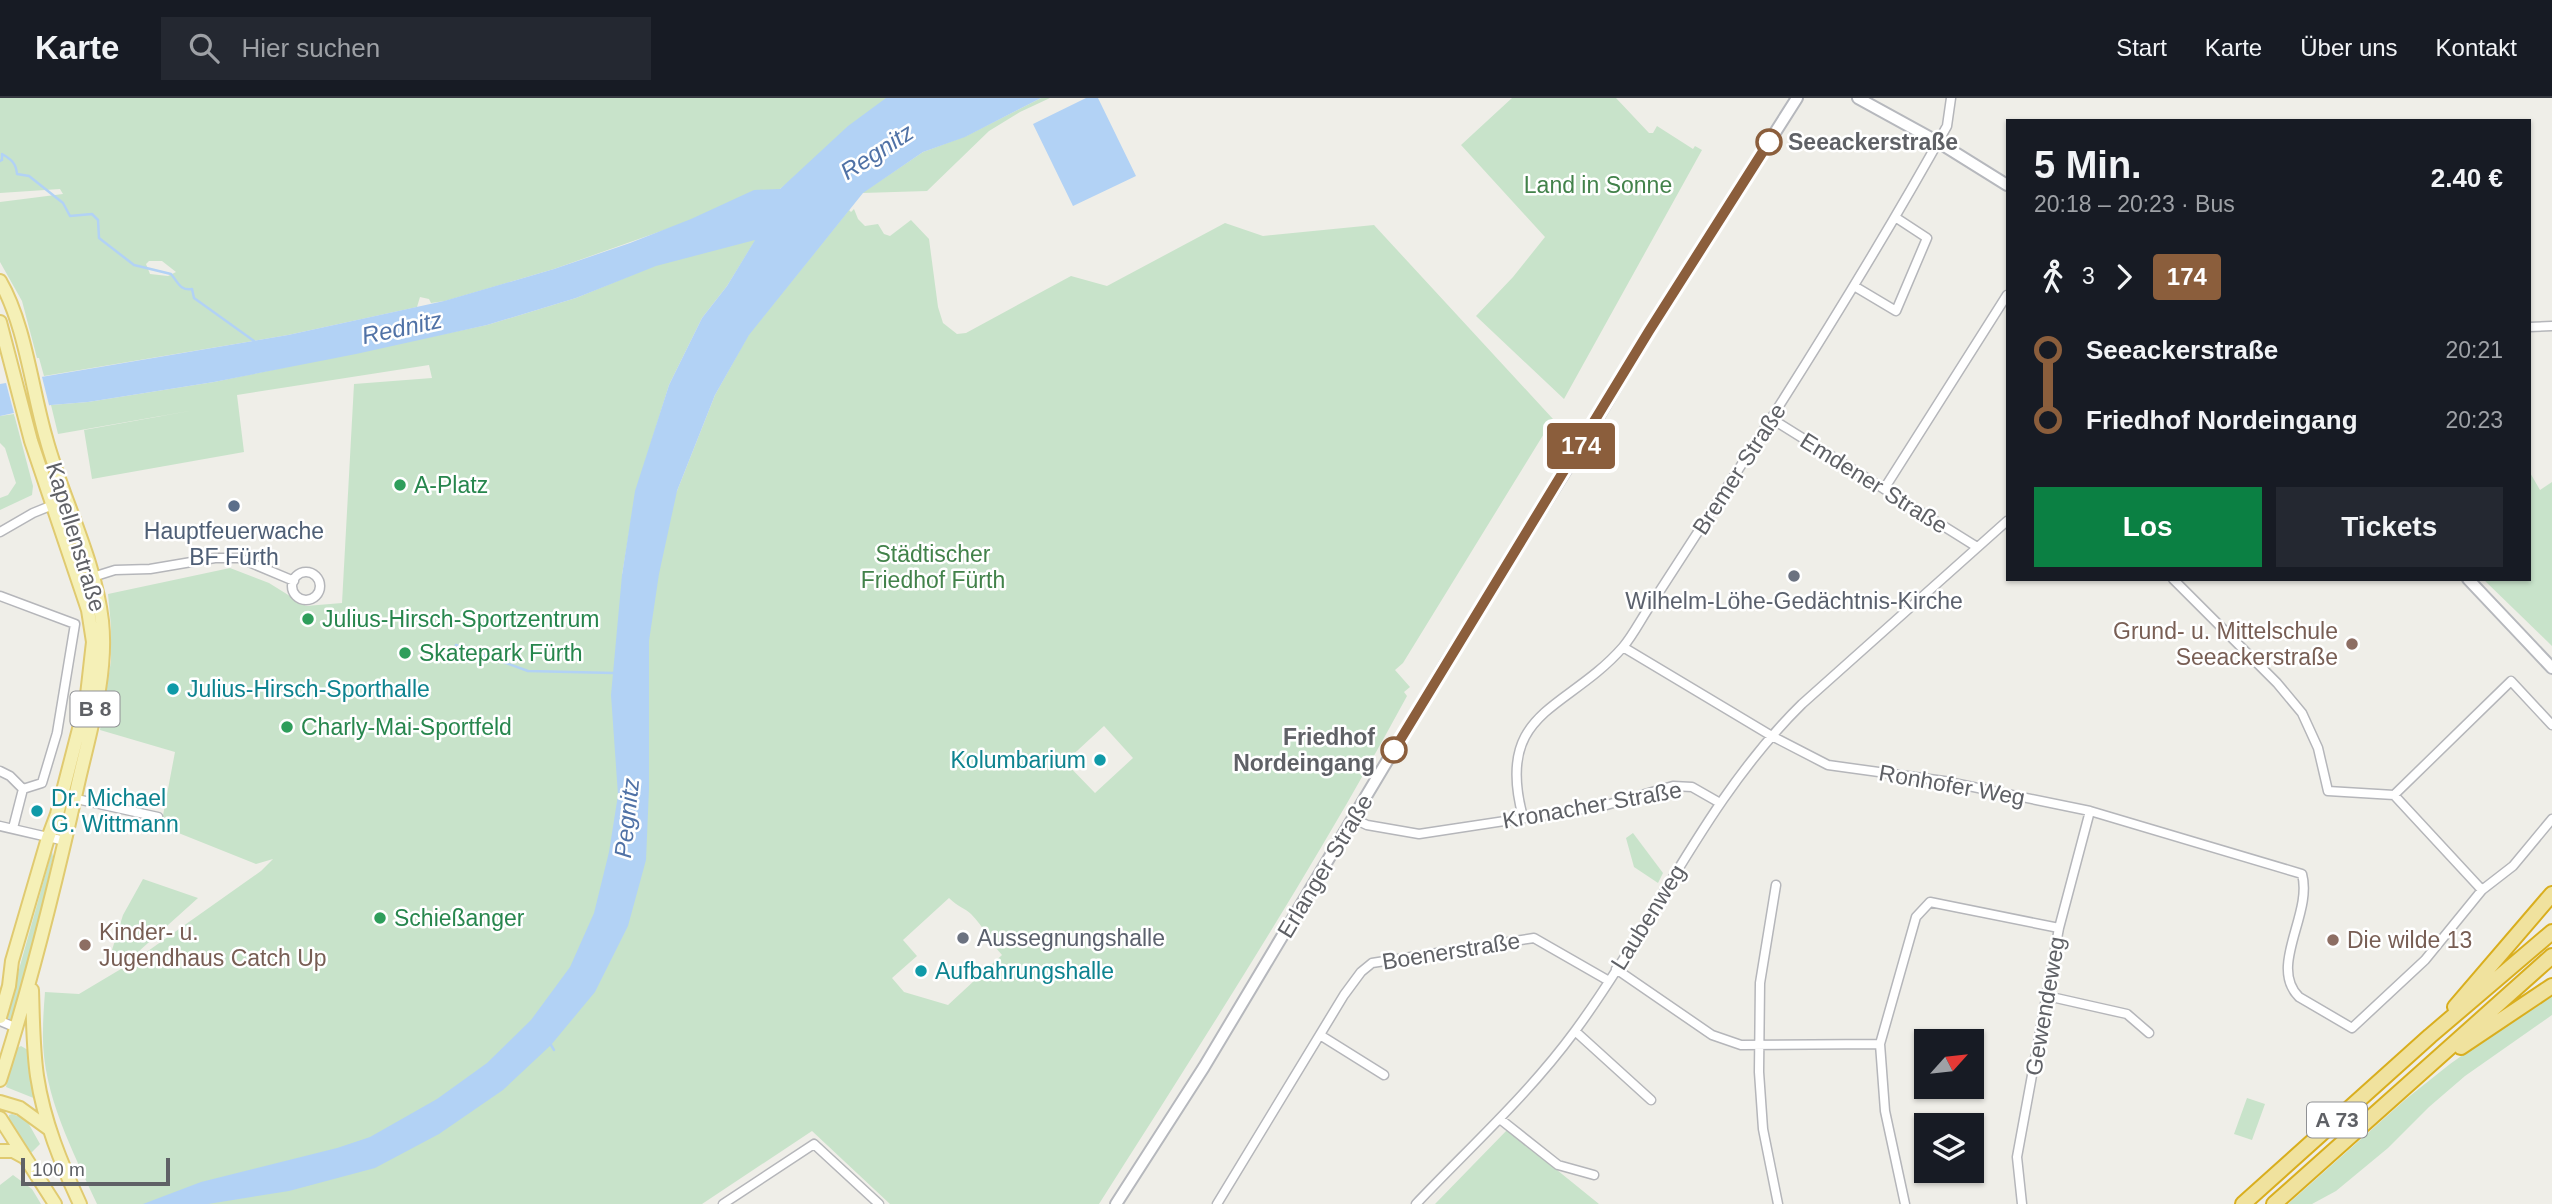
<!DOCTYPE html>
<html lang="de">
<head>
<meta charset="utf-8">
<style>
	:root { --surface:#171b24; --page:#242831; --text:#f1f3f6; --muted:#9ea1a6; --line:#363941; --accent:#0b8043 }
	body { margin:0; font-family:Helvetica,sans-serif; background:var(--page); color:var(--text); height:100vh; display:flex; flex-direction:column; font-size:26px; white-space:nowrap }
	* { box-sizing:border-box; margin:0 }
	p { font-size:23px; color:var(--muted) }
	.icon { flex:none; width:38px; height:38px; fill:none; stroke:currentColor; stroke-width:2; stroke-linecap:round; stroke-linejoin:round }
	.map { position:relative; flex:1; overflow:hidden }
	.side { position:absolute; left:2006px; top:21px; width:525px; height:462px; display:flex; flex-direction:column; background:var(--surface); border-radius:0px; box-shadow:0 2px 5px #0004 }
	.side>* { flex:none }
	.badge { padding:0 14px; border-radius:5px; font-size:24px; line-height:46px }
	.needle { width:46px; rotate:63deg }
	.fabs { position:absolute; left:1914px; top:931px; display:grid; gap:14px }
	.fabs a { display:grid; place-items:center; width:70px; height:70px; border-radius:0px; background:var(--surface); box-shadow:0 2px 5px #0004; font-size:35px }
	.scale { position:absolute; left:21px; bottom:18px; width:149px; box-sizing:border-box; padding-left:7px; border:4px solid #5f6166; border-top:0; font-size:19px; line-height:24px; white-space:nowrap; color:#5f6166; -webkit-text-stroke:5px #fff; paint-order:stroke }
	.map>.badge { position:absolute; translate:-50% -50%; box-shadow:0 0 0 4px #fff }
	.legs { display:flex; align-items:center; gap:10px; height:77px; padding:0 28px; font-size:23px }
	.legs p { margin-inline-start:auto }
	.summary { display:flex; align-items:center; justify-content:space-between; height:119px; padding:0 28px }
	h1 { font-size:38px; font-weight:700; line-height:52px }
	.button { display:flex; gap:14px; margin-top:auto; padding:14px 28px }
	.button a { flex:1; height:80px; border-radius:0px; background:var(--accent); color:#fff; font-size:28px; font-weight:700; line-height:80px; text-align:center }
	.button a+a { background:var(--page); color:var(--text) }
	ul { padding:0 28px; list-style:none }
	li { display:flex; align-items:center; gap:24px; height:70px; font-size:26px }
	li i { display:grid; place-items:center; width:10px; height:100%; margin:0 9px; background:currentColor }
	li i::after { content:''; width:18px; height:18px; margin:-9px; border:5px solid; border-radius:50%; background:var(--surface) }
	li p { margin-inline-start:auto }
	li:first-child i { background:linear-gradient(#0000 50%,currentColor 0) }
	li:last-child i { background:linear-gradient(currentColor 50%,#0000 0) }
	header { display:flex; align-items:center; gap:42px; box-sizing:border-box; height:98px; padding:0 35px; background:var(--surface); border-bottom:2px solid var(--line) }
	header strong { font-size:33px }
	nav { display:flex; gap:38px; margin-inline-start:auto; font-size:24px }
	.search { width:490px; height:63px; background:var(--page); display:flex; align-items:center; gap:18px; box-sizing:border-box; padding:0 24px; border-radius:0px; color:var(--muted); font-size:26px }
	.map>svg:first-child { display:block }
	.green { fill:#c8e3ca; fill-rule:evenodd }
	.water { fill:#b2d2f5 }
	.pier { fill:#efeee8 }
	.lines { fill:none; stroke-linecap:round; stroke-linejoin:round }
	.stream { stroke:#b2d2f5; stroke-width:2.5 }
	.minor-casing { stroke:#b5b6ba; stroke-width:11 }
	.secondary-casing { stroke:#b6b8bd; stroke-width:14 }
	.primary-casing { stroke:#e0ca70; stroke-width:16 }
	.motorway-casing { stroke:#d9ae1e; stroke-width:18 }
	.minor { stroke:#fff; stroke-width:8 }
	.secondary { stroke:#fff; stroke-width:10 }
	.primary { stroke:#f5f0b7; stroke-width:12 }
	.motorway { stroke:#f0e29e; stroke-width:14 }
	.line-1-casing { stroke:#fff; stroke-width:16 }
	.line-1 { stroke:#8b5e3c; stroke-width:10 }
	.stop-1-dot { fill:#fff; stroke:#8b5e3c; stroke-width:3.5 }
	.leisure-dot { fill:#2e9e5b; stroke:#fff; stroke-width:2.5 }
	.service-dot { fill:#5c6f8a; stroke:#fff; stroke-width:2.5 }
	.worship-dot { fill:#6b7280; stroke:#fff; stroke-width:2.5 }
	.education-dot { fill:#8d6e63; stroke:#fff; stroke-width:2.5 }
	.culture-dot { fill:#0f9aa8; stroke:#fff; stroke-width:2.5 }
	.labels { text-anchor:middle; stroke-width:5; stroke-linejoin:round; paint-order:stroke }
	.shield { fill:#fff; stroke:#8f9094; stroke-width:2 }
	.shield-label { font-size:21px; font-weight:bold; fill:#5f6166 }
	.stop-label { font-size:23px; font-weight:bold; fill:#5f6166; stroke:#fff; text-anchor:start }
	.park-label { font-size:23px; fill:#42824a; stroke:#fff }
	.street-label { font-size:23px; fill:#5f6166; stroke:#fff }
	.leisure-label { font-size:23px; fill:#27864d; stroke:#fff; text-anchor:start }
	.service-label { font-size:23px; fill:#4e5e75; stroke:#fff }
	.worship-label { font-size:23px; fill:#5b616d; stroke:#fff }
	.education-label { font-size:23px; fill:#785e54; stroke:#fff; text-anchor:start }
	.culture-label { font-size:23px; fill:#0d838f; stroke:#fff; text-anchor:start }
	.water-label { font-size:24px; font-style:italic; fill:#5072a6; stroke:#fff }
</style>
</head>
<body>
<header>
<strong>Karte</strong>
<div class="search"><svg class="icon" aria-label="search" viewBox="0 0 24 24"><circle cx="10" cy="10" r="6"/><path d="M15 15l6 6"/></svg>Hier suchen</div>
<nav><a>Start</a><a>Karte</a><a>Über uns</a><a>Kontakt</a></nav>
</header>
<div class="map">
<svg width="2552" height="1106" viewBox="0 0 2552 1106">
	<rect width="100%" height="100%" fill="#efeee8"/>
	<path class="green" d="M0,0h890l-110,91 -226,80 -109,32 -14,2 -2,-4 -9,-2 -3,10 -129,28 -244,41 -5,-18h-2l-15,-57 -22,-39v-60l63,-8 -3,-5 -60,4zM149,163h13l14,11 -8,4 -18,-2 -4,-10z
		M1041,0h9l-30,14 -31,19 -62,60 -65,2 61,-41 43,-16z
		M1512,0h104l33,35h4l4,-7 36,23 2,-3 7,4 -138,249 -88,-83 37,-39 32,-40 -84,-92z
		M854,111l4,10 7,7 13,-2 6,10 6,2 21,-16 18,19 9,68 5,16 14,11 9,-1 105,-57 36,10 118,-63 38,13 111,-11 179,194 -150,244 -8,7 15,17 -6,5 3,4c-94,174 -202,341 -308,508h-209l-78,-73 -110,73h-605c-25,-55 -56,-112 -54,-174 0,-12 1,-25 2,-38l34,2 52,-31 130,-92 12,-12 -17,5 -95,-38 14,-74 -75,-22 11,-69v-35l-3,-32 122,-26 39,15 37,23 36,-3 12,-219 78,-6 -3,-13 -192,30 7,57 -152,27 -8,-49 111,-20 -137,24 -7,-29 37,-3 126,-20 273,-57 89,-27 80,-33 100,-26 -29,47 -25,32 -33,67 -33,106 -14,84 55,-84 38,-96 34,-61 100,-124 2,2zM1104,628l29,32 -38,35 -30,-31zM949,800c9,9 16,10 22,16 13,13 19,28 31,41l-54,50 -44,-13 -12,-14 25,-22 -14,-16z
		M14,316l19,72 -1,9 -32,15v-12l8,-3 8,-12 -11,-35 -5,-5v-27z
		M2529,373l11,19 12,-8v164l-69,-67h46z
		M1633,735l30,40 -5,10 -24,-16 -8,-29z
		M52,753l1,6 -25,111 -15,51 -3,1 -4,-4z
		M143,781l55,19 -70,63 -16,-11 11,-35z
		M2552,894v23l-87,61 -36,31 -41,41 -52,43 -24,13h-24l118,-105 44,-35z
		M21,948l7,4 8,49 -30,-12 11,-39z
		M2247,1000l18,6 -13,36 -18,-6z
		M12,1016l14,5 14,25 -10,10 -22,-33 1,-6z
		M1508,1031l1,2 90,73h-164z
		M13,1077l19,14 9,15h-41v-19z"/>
	<path class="water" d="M886,0h155l-76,39 -42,15 -60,41 -114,142 -34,60 -38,96 -18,83 -10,67v148l-3,71 -18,66 -33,66 -44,53 -48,45 -64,44 -64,34 -86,23 -81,13h-65l58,-22 136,-34 33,-11 67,-38 50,-36 44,-43 39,-53 24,-54 15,-61 9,-57 -7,-100 11,-120 13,-84 34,-106 33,-67 25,-32 28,-46 -99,26 -80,32 -89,27 -131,29 -142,28 -126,20 -37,3 -51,11v-32l288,-49 156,-34 110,-32 76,-26 61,-24 63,-29 26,-1 68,-63z
		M1086,0h12l38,78 -63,30 -40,-82z"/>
	<path class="pier" d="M41,275l9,36 -35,8 -10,-38z"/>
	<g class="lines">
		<path class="stream" d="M0,63l2,-1v-6c9,5 14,9 15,20l12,2 34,27 7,13 22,-2 6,6 1,18 35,27 37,9c7,8 9,17 21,15l2,9 60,43
			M456,547l72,26 85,2
			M551,947l3,5"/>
		<g class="minor-casing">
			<path id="minor" d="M1854,188l42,25 31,-73 -32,-21
				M2529,229l23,-1
				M1772,321l205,128
				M1884,391l123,-194
				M0,434l33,-19 32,-13
				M292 488a14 14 0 1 1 28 0a14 14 0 1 1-28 0Z
				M2173,481l104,104 25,30 16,35 10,43 66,4 88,95
				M80,483l35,-11 35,-1 65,-11h24l55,23
				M0,498l75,28 -18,109 -15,50 -19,6 -10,39
				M1623,549l147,88 58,30 116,16 146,30 212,63c11,40 -34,92 -3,123l53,31 73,-68 57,-70 31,-24 39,-47
				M0,673l10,5 13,13
				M2394,697l117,-114 41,44
				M72,700l86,19
				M1523,719c-29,-107 44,-106 100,-170 11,-13 19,-30 29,-44 22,-34 44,-68 66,-102 80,-123 158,-247 229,-375l4,-28
				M1354,721l13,6 52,9 184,-28 70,-20 19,1 28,16
				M0,728l65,15
				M1776,787l-16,98 -1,89 4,57 15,75
				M1616,871l96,66 29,10 139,-1
				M2047,898l80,18 22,19
				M0,923l17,7
				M1575,933l76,69
				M1320,937l64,40
				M1500,1021l58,46 36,10
				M723,1106l91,-60 65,60
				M1217,1106l127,-209 17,-23 11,-9 162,-25 75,43
				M1416,1106c54,-57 112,-109 159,-173 79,-107 131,-233 227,-327l205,-183
				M1905,1106l-20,-93 -5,-67 36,-127 14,-15 129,26
				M2022,1106l-5,-47 42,-229 31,-117"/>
		</g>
		<g class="secondary-casing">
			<path id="secondary" d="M1858,0l80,44 69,43
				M2468,481l84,89
				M1116,1106l88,-137 243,-406 137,-220 65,-110 148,-233"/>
		</g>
		<g class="primary-casing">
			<path id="primary" d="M0,183c25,43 32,109 46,157 16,60 49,121 56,183 6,55 -13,113 -25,167 -22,98 -46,196 -77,292
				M0,224l31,119 57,169 5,32 -6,53 -6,26 -24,93 -9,24 -36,123 -3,25 -9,31
				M32,892c1,29 1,58 5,86 7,46 24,87 43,128
				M0,1004l20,6 29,21
				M0,1020l55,86
				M0,1053h13l11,6"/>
		</g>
		<g class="motorway-casing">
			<path id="motorway" d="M2455,909l97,-113
				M2461,949l91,-61
				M2243,1106l187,-168 122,-104
				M2274,1106l278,-248"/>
		</g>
		<use href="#minor" class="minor"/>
		<use href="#secondary" class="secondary"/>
		<use href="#primary" class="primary"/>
		<use href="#motorway" class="motorway"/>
	</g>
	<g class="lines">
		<g class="line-1-casing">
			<path id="line-1" d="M1394,652l255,-419 120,-189"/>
		</g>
		<use href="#line-1" class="line-1"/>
	</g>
	<g class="stop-1-dot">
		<circle cx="1769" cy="44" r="12"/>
		<circle cx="1394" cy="652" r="12"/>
	</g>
	<g class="leisure-dot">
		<circle cx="400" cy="387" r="7"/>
		<circle cx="308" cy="521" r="7"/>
		<circle cx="405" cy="555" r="7"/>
		<circle cx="287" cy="629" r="7"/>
		<circle cx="380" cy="820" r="7"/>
	</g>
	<circle class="service-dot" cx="234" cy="408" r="7"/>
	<g class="worship-dot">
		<circle cx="1794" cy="478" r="7"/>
		<circle cx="963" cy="840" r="7"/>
	</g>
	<g class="education-dot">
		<circle cx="2352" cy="546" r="7"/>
		<circle cx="2333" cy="842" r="7"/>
		<circle cx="85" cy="847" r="7"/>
	</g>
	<g class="culture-dot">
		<circle cx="173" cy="591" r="7"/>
		<circle cx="1100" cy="662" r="7"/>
		<circle cx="37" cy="713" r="7"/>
		<circle cx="921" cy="873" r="7"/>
	</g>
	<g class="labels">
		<g class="shield">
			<rect x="70.5" y="593.5" width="49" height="35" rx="5"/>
			<rect x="2307" y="1004.5" width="60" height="35" rx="5"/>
		</g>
		<g class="shield-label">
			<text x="95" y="618">B 8</text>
			<text x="2337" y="1029">A 73</text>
		</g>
		<g class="stop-label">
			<text x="1788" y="52">Seeackerstraße</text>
			<text x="1375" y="647" text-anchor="end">Friedhof<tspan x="1375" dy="26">Nordeingang</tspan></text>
		</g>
		<g class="park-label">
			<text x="1598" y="95">Land in Sonne</text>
			<text x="933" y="464">Städtischer<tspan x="933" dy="26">Friedhof Fürth</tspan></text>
		</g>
		<g class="street-label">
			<text transform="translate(1739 371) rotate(-57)" y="8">Bremer Straße</text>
			<text transform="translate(1874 385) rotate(32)" y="8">Emdener Straße</text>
			<text transform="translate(76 439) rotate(73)" y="8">Kapellenstraße</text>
			<text transform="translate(1952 687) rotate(10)" y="8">Ronhofer Weg</text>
			<text transform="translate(1592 707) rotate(-10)" y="8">Kronacher Straße</text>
			<text transform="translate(1325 768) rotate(-59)" y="8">Erlanger Straße</text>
			<text transform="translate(1648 819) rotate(-58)" y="8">Laubenweg</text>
			<text transform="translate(1451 853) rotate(-9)" y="8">Boenerstraße</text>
			<text transform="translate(2045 908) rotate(-80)" y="8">Gewendeweg</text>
		</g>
		<g class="leisure-label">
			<text x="414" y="395">A-Platz</text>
			<text x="322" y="529">Julius-Hirsch-Sportzentrum</text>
			<text x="419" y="563">Skatepark Fürth</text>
			<text x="301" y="637">Charly-Mai-Sportfeld</text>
			<text x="394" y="828">Schießanger</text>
		</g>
		<g class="service-label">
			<text x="234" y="441">Hauptfeuerwache<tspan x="234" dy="26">BF Fürth</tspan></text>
		</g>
		<g class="worship-label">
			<text x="1794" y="511">Wilhelm-Löhe-Gedächtnis-Kirche</text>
			<text x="977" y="848" text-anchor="start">Aussegnungshalle</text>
		</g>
		<g class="education-label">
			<text x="2338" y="541" text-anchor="end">Grund- u. Mittelschule<tspan x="2338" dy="26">Seeackerstraße</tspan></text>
			<text x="99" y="842">Kinder- u.<tspan x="99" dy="26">Jugendhaus Catch Up</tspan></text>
			<text x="2347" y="850">Die wilde 13</text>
		</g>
		<g class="culture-label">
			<text x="187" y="599">Julius-Hirsch-Sporthalle</text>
			<text x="1086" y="670" text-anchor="end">Kolumbarium</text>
			<text x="51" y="708">Dr. Michael<tspan x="51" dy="26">G. Wittmann</tspan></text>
			<text x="935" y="881">Aufbahrungshalle</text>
		</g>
		<g class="water-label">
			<text transform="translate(877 54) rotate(-33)" y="8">Regnitz</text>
			<text transform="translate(402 230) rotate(-12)" y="8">Rednitz</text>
			<text transform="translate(627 720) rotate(-84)" y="8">Pegnitz</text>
		</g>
	</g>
</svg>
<div class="fabs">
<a><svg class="needle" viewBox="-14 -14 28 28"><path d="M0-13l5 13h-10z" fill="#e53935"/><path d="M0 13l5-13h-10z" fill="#9ea1a6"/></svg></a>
<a><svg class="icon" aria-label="layers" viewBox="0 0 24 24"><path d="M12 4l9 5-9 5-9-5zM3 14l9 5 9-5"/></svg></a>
</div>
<div class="scale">100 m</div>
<b class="badge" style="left:1581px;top:348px;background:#8b5e3c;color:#fff">174</b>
<section class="side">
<div class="summary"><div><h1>5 Min.</h1><p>20:18 – 20:23 · Bus</p></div><b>2.40 €</b></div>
<div class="legs"><svg class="icon" aria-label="walk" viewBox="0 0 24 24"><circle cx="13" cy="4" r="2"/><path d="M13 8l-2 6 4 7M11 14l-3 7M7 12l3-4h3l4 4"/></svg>3<svg class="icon" aria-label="forward" viewBox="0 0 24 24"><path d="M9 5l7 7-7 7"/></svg><b class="badge" style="background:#8b5e3c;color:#fff">174</b></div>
<ul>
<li><i style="color:#8b5e3c"></i><b>Seeackerstraße</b><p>20:21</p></li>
<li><i style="color:#8b5e3c"></i><b>Friedhof Nordeingang</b><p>20:23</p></li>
</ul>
<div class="button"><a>Los</a><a>Tickets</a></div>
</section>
</div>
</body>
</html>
